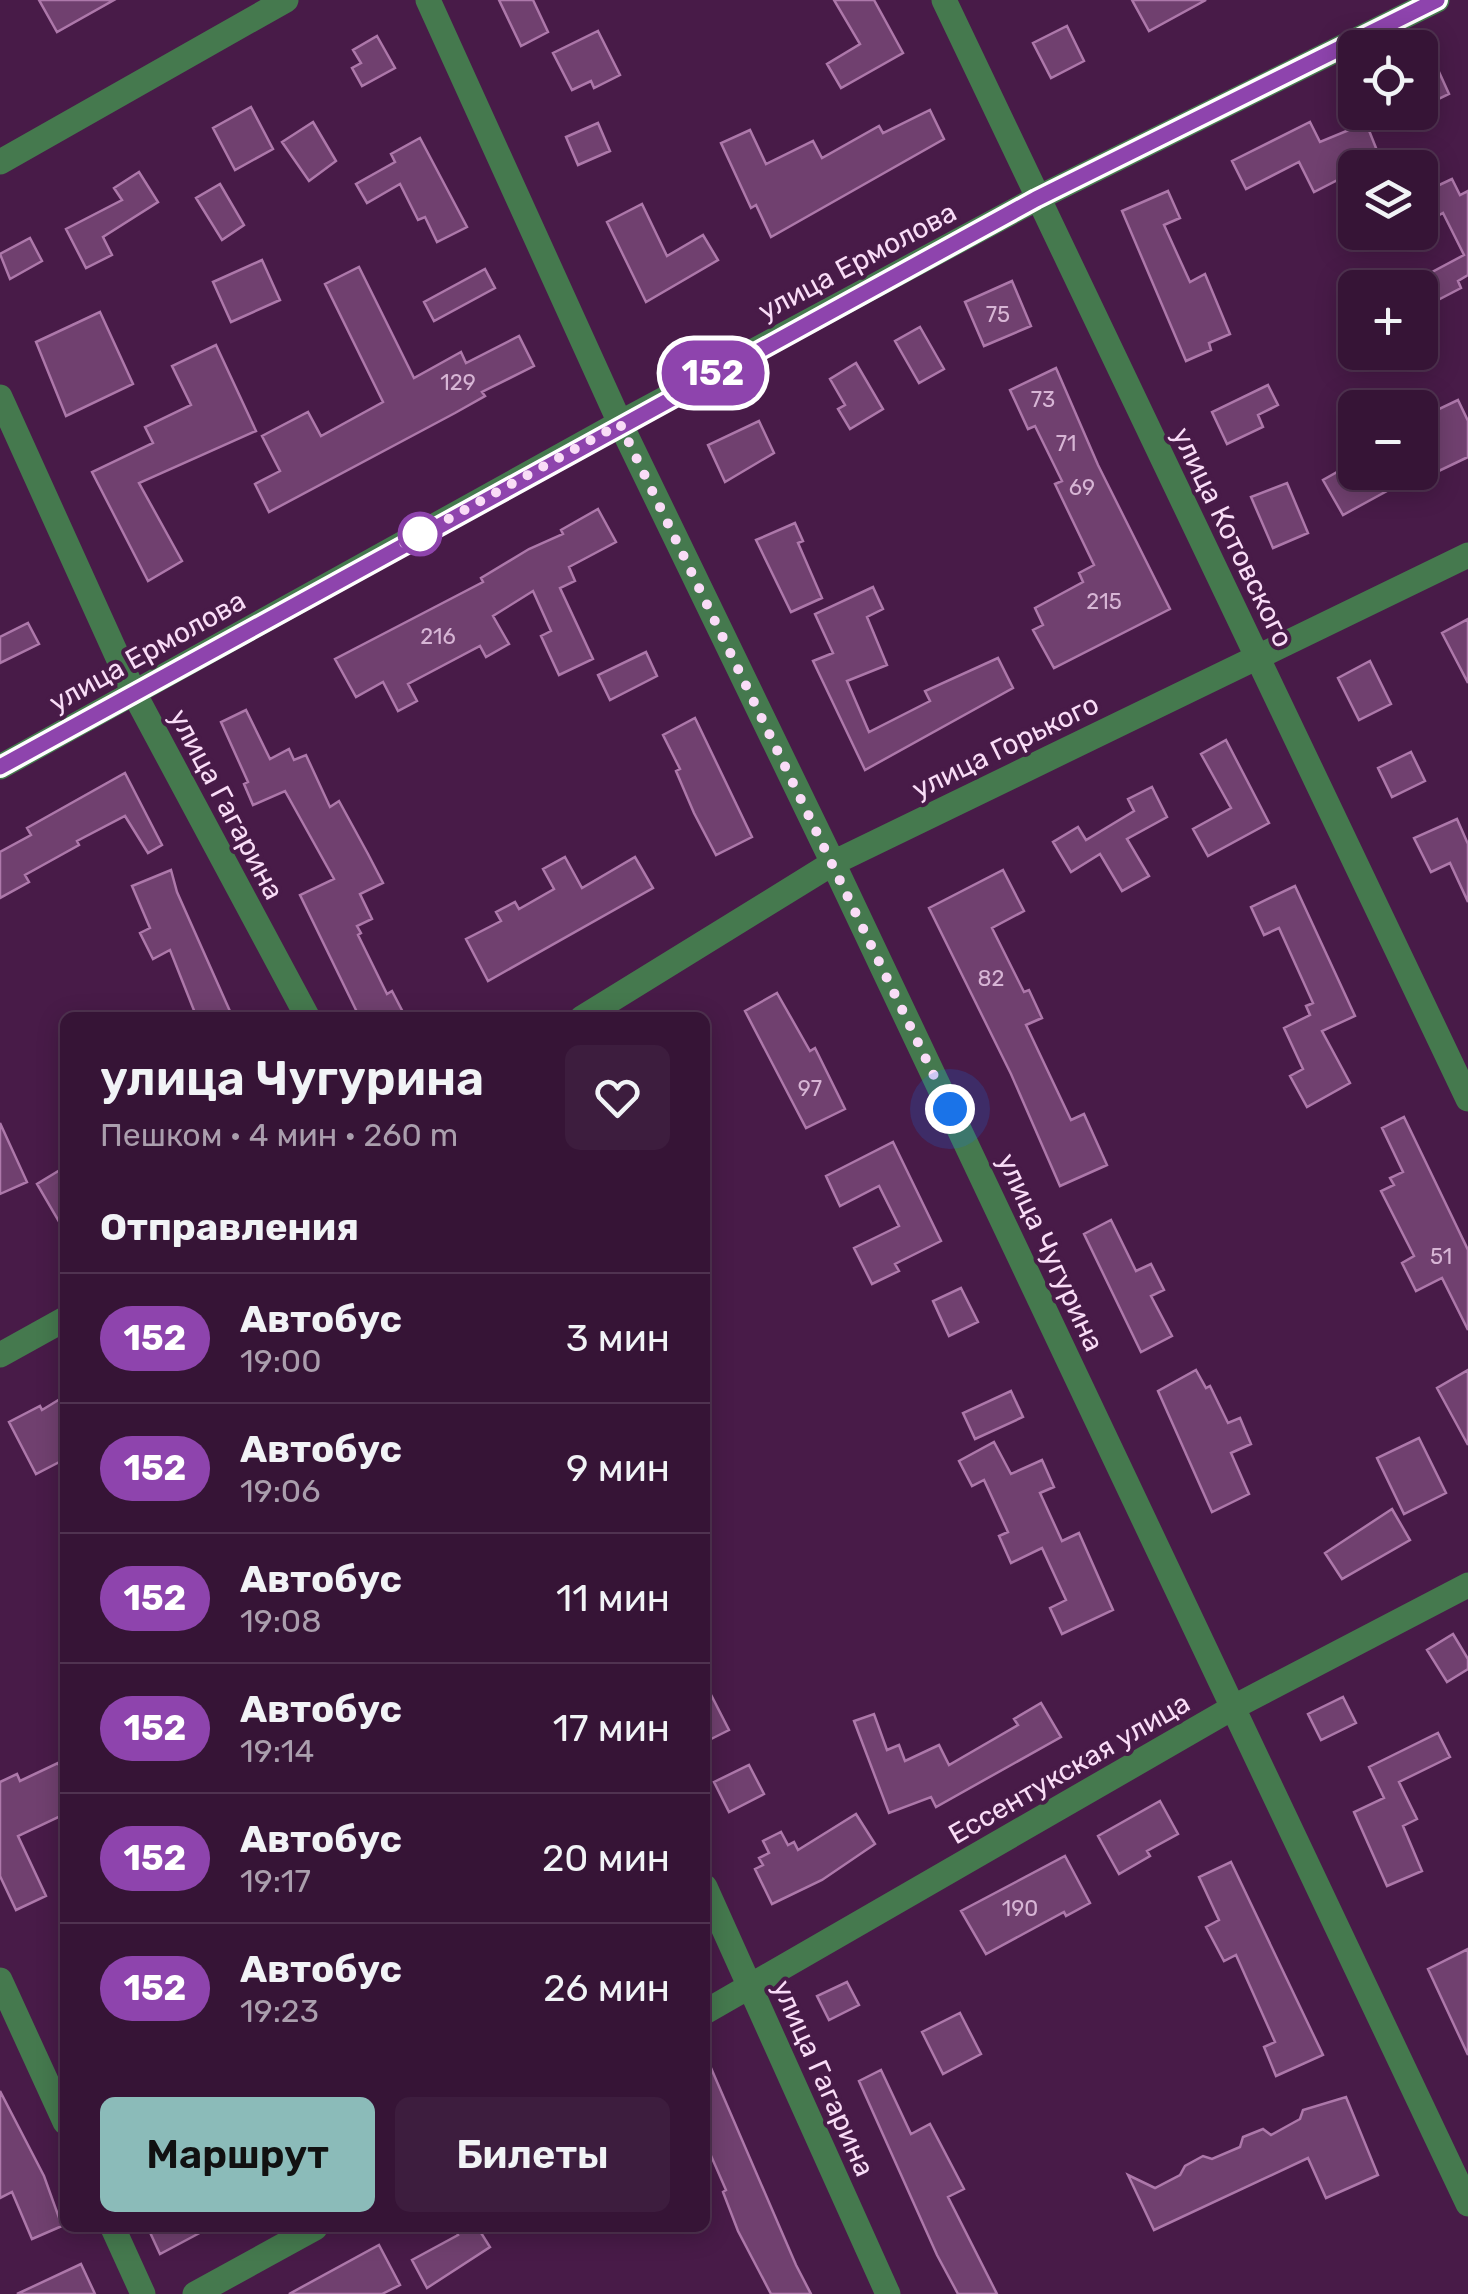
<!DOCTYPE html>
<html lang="ru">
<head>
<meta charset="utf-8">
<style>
	:root { --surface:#361436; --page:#3d1d3e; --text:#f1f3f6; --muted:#aa9ead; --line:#503351; --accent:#8bbbb9 }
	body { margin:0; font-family:Rubik,sans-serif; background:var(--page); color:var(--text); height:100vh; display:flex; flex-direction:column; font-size:38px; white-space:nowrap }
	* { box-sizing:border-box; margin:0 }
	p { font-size:32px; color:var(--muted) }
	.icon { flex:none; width:55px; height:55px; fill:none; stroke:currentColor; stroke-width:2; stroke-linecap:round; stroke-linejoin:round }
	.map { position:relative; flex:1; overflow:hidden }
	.panel { position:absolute; left:60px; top:1012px; width:650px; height:1220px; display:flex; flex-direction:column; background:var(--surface); border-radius:15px; box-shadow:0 5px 25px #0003,0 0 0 2px var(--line) }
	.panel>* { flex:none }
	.badge { padding:0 20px; border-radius:32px; font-size:35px; line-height:65px }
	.buttons { position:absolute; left:1338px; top:30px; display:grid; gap:20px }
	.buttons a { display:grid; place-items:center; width:100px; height:100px; border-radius:15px; background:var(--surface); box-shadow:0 5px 25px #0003,0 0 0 2px var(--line); font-size:50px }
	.you { position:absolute; width:50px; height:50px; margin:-25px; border:8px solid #fff; border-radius:50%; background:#1a73e8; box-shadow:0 0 0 15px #1a73e833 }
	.map>.badge { position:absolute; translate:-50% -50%; box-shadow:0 0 0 5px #fff }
	h2 { padding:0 40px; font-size:38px; line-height:90px }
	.round { display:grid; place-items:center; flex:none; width:105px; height:105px; border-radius:15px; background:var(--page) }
	.headline { display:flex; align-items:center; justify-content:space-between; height:170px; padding:0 40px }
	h1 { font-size:48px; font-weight:600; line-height:75px }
	.primary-button { display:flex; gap:20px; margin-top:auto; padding:20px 40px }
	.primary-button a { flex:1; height:115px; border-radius:15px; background:var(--accent); color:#111; font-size:40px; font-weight:600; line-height:115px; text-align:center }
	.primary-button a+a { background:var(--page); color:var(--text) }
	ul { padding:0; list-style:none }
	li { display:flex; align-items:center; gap:30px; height:130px; padding:0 40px; border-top:2px solid var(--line) }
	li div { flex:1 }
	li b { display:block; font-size:38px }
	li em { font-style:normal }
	li .badge { min-width:110px; font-weight:700; text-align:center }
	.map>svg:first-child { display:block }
	.building { fill:#70406f; stroke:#ad78aa; stroke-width:2.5 }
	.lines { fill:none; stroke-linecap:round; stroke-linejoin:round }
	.minor { stroke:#45794e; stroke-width:25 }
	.line-casing { stroke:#fff; stroke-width:22 }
	.line { stroke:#8e44ad; stroke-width:15 }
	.walk { stroke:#f9dcf7; stroke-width:10; stroke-dasharray:0 18 }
	.stop-dot { fill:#fff; stroke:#8e44ad; stroke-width:5 }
	.labels { text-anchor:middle; stroke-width:8; stroke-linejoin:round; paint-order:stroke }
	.number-label { font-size:22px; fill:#d7b5d5 }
	.street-label { font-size:28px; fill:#f9dcf7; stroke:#481b48 }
</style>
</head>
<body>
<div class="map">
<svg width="1468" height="2294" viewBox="0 0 1468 2294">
	<rect width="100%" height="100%" fill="#481b48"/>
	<path class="building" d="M39,0h75l-57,32z
		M499,0h34l15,32 -27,14z
		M834,0h40l29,53 -62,35 -14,-24 33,-20z
		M1132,0h74l-57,31z
		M1067,26l17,35 -33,17 -18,-35z
		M1420,30l29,64 -29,14z
		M598,31l22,44 -26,13 -3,-7 -19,9 -19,-37z
		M377,36l18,32 -33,18 -10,-18 9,-5 -8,-13z
		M251,107l22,42 -38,21 -22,-42z
		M930,110l14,29 -173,98 -15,-32 -5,3 -30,-65 29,-13 16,34 47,-23 9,17 57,-32 4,7z
		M313,122l23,39 -27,20 -27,-39z
		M1310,122l10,20 46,-19 18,45h-29v3l-41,21 -15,-30 -53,27 -14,-28z
		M598,123l12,28 -32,14 -12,-28z
		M420,138l47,89 -30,15 -12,-25 -7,3 -18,-36 -33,19 -11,-19 39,-22 -4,-8z
		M139,172l19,30 -55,35 9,18 -26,13 -20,-39 56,-29 -8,-12z
		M1452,179l8,16 8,-4v84l-10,6 3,7 -29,15 -13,-24 45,-24 -21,-42 -13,7 -10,-26z
		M220,184l24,41 -22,15 -26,-42z
		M1168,191l12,27 -16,7 15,33 11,24 15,-8 25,60 -21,9 2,7 -25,11 -64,-150z
		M642,204l25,52 36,-21 15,25 -72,42 -39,-80z
		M30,238l12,23 -32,18 -10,-25z
		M262,260l18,40 -49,22 -18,-40z
		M359,267l55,111 47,-26 5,11 53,-27 15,30 -52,26 3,4 -30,17 -186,99 -14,-28 25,-13 -18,-35 46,-24 13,24 62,-34 -58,-118z
		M485,269l10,19 -61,33 -10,-19z
		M1012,281l19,45 -47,20 -19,-44z
		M100,312l33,72 -67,32 -30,-74z
		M920,327l24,42 -25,14 -24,-42z
		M216,345l40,86 -117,52 43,78 -34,20 -56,-109 61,-29 -8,-16 46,-22 -19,-39z
		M856,363l27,46 -33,20 -12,-20 7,-4 -15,-26z
		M1056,368l42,97 72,144 -116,59 -21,-38 10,-5 -8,-17 48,-26 -4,-9 15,-8 -39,-81 7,-3 -27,-55 -7,3 -18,-39z
		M1268,385l10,20 -20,10 5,12 -36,17 -15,-32z
		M1458,400l10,21v36l-48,23v-7l-77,42 -20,-35 32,-18v10h65v-54z
		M759,421l15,32 -49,29 -17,-37z
		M1287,483l21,50 -35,15 -22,-51z
		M598,509l18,33 -47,25 6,14 -15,7 33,71 -34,16 -18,-39 10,-5 -18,-40 -40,25 16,28 -23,13 -6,-11 -72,38 9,17 -19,10 -15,-29 -27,15 -21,-38 148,-77 -2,-4 48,-29 34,-15 -2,-4z
		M795,523l8,18 -5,2 24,55 -31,14 -35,-72z
		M873,587l10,22 -16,8 20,48 -40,16 22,51 61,-31 -5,-10 73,-33 15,30 -148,82 -52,-109 20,-8 -18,-39z
		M1468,619v64l-26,-50z
		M28,623l11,21 -39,19v-26z
		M646,652l11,24 -47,24 -12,-25z
		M1370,661l21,43 -32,16 -21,-42z
		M246,710l24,49 19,-10 5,11 12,-5 24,52 9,-6 29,53 15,29 -23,11 12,25 -15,7 4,7 -3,2 29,59 5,-3 14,27h-64l14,-8 -56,-115 34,-16 -49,-88 -32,14 -9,-21 4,-2 -27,-60z
		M695,718l57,119 -36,18 -22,-42 -18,-42 4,-2 -17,-34z
		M1226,740l43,83 -61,33 -15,-27 38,-21 -30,-54z
		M1411,752l14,29 -33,16 -14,-29z
		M125,773l37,72 -14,8 -23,-37 -48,25 2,4 -54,30 4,7 -29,16v-46l31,-17 -4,-7z
		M1152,787l15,30 -40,22 22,37 -27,15 -22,-37 -29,18 -18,-30 25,-15 8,13 48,-29 -6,-12z
		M1457,819l11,25v58l-18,-39 -19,9 -17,-34z
		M565,857l17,31 53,-31 18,31 -165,93 -22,-42 35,-18 -5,-9 19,-10 4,7 35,-20 -11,-20z
		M171,870l6,22 56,126h-36l-27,-68 -17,9 -13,-26 10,-5 -18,-42z
		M1003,870l21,41 -32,17 32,64 5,-2 13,28 -16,7 45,95 13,-6 23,51 -47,21 -49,-112 -82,-166z
		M1295,886l60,130 -33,15 28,52 -43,24 -17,-31 13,-7 -19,-41 26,-13 -4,-9 7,-3 -34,-75 -15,7 -13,-28z
		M777,993l33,58 5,-3 30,61 -39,19 -61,-117z
		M1404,1117l64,133v80l-26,-52 -26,13 -14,-28 12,-7 -33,-65 13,-6 -4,-7 13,-6 -21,-44z
		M0,1123l27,59 -27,12z
		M893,1142l48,99 -46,23 4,7 -27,13 -18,-36 45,-22 -20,-40 -39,20 -14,-30z
		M65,1167v65l-28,-48z
		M1111,1220l25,51 15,-7 13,26 -13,6 21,40 -31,16 -57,-118z
		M961,1288l17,34 -29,14 -16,-35z
		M1196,1370l10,18 4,-2 18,37 12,-5 11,26 -20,9 18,41 -37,18 -54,-121z
		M1468,1370v75l-31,-57z
		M1011,1391l12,26 -48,22 -12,-26z
		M65,1396v63l-29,15 -27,-52 31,-16 2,4z
		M1419,1438l27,55 -42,21 -27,-56z
		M994,1442l17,32 31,-14 12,27 -14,6 22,48 17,-8 34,77 -51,24 -12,-26 16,-8 -24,-52 -31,15 -12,-27 9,-4 -24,-52 -12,6 -13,-25z
		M1392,1509l18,31 -68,39 -17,-26z
		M1453,1634l15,25v10l-21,13 -20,-32z
		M705,1683l24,47 -24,12z
		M1343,1697l13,26 -35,17 -13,-26z
		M1041,1703l20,34 -125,70 -5,-10 -42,16 -35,-92 20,-7 13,36 12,-5 6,16 34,-16 10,20 69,-40 -4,-6z
		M1438,1733l12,24 -51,25 18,37 -14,7 19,45 -35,15 -33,-74 30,-14 -15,-31z
		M58,1763l7,16v35l-47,22 28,60 -30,14 -16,-34v-94l17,-8 3,7z
		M749,1765l15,29 -35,18 -15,-30z
		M1160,1801l18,33 -31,17 3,5 -31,18 -21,-38z
		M856,1814l19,30 -53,36 -50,24 -17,-35 8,-4 -4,-7 10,-5 -6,-12 18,-9 7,13 6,-3 4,8z
		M1065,1856l25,47 -24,13 -2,-4 -78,42 -25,-43z
		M1231,1862l92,193 -47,21 -12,-29 11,-5 -39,-87 -12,6 -18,-34 13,-7 -20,-43z
		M1468,1949v106l-40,-86z
		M847,1982l12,23 -30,15 -12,-24z
		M960,2013l21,41 -38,20 -21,-42z
		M705,2054l91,211 15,29h-40l-33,-63 -15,-39 3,-2 -21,-48z
		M881,2070l30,64 19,-10 34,65 -16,8 49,97h-39l-21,-39 -78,-174z
		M0,2091l44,85 18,50 -30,13 -20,-47 -12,6z
		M1346,2097l32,78 -52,23 -18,-40 -154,72 -26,-55 27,13 25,-13 5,-9 18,-10 9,3 28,-12 3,-10 20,-8 8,6 29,-16 3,-9z
		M148,2228h61l-49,26z
		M454,2228h24l12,19 -63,41 -15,-28 46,-25z
		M379,2245l21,40 -18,9h-93z
		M81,2264l14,30h-78z"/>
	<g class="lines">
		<path class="minor" d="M428,0l192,423 213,440 635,1341
			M944,0l524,1099
			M0,162l286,-162
			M0,397l134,296 174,325
			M0,767l620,-344 416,-224 401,-199
			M582,1018l251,-155 635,-308
			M0,1355l65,-36
			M705,1887l183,407
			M0,1980l65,142
			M705,2012l529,-305 234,-122
			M113,2228l30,66
			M195,2294l120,-66"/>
	</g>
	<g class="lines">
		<g class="line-casing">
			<path id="line" d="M0,767l1036,-568 401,-199"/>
		</g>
		<use href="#line" class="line"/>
		<path class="walk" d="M420,534l-17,10 217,-120 330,685"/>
	</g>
	<circle class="stop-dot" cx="420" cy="534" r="20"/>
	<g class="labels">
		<g class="number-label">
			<text x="998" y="322">75</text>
			<text x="458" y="390">129</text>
			<text x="1043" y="407">73</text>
			<text x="1066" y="451">71</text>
			<text x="1082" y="495">69</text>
			<text x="1104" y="609">215</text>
			<text x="438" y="644">216</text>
			<text x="991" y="986">82</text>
			<text x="810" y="1096">97</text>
			<text x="1441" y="1264">51</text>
			<text x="1020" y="1916">190</text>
		</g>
		<g class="street-label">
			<text transform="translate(857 261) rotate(-28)" y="10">улица Ермолова</text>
			<text transform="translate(1233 537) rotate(64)" y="10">улица Котовского</text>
			<text transform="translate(147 651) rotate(-29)" y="10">улица Ермолова</text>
			<text transform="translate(1005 746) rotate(-26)" y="10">улица Горького</text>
			<text transform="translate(227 804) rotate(62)" y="10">улица Гагарина</text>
			<text transform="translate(1051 1252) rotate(65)" y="10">улица Чугурина</text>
			<text transform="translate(1069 1768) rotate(-30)" y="10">Ессентукская улица</text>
			<text transform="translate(824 2078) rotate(66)" y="10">улица Гагарина</text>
		</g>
	</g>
</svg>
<div class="buttons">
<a><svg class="icon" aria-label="locate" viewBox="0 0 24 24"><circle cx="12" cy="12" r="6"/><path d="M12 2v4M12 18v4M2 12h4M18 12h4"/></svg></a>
<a><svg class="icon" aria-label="layers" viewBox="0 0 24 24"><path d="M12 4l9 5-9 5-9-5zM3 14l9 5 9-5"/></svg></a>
<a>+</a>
<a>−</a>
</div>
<div class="you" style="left:950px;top:1109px"></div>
<b class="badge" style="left:713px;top:373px;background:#8e44ad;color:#fff">152</b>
<section class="panel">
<div class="headline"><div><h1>улица Чугурина</h1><p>Пешком · 4 мин · 260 m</p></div><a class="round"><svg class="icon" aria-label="heart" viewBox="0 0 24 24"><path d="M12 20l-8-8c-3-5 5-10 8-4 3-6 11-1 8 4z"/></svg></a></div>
<h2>Отправления</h2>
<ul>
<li><span class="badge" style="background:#8e44ad;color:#fff">152</span><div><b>Автобус</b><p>19:00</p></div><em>3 мин</em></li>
<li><span class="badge" style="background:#8e44ad;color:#fff">152</span><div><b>Автобус</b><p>19:06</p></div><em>9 мин</em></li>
<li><span class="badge" style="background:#8e44ad;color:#fff">152</span><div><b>Автобус</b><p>19:08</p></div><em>11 мин</em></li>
<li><span class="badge" style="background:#8e44ad;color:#fff">152</span><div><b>Автобус</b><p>19:14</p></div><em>17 мин</em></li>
<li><span class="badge" style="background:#8e44ad;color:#fff">152</span><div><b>Автобус</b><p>19:17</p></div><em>20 мин</em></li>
<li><span class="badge" style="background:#8e44ad;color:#fff">152</span><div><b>Автобус</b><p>19:23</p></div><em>26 мин</em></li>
</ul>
<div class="primary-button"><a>Маршрут</a><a>Билеты</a></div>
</section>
</div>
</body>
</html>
